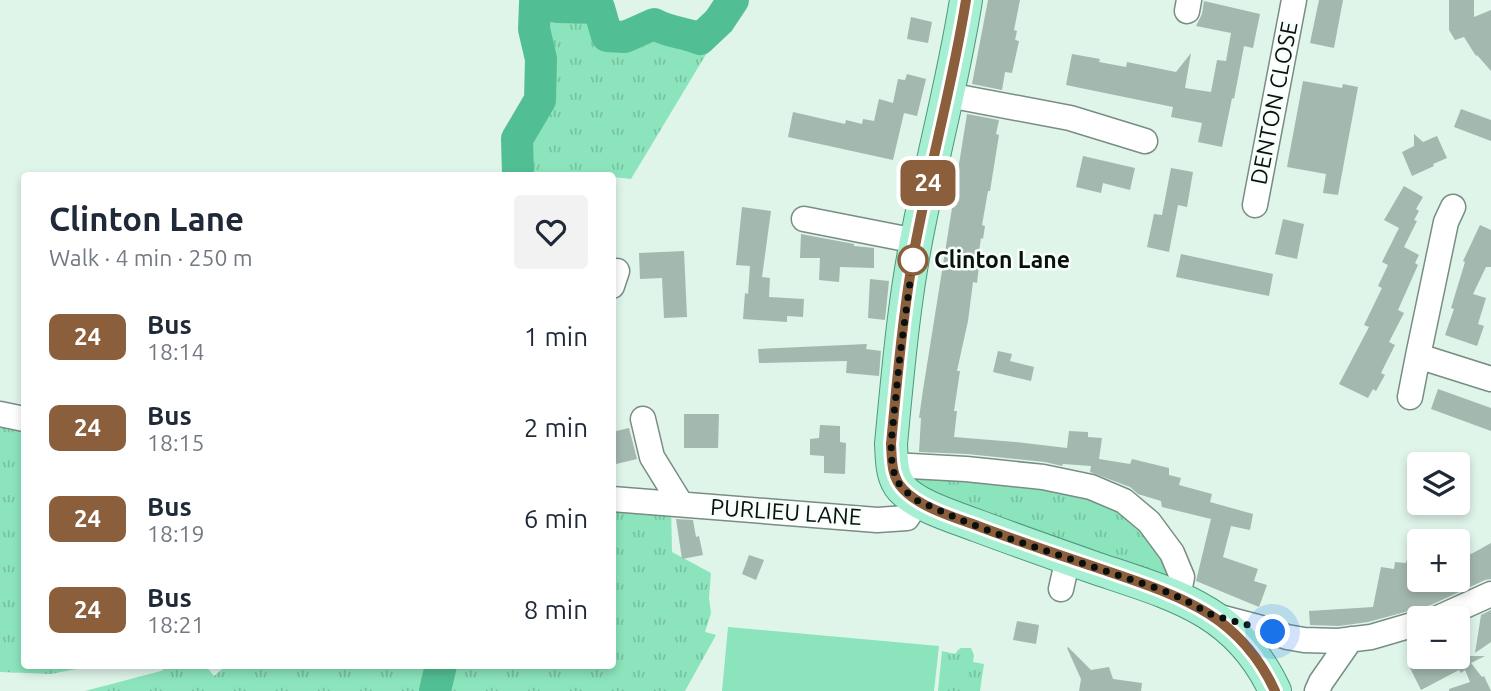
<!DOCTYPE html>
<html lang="en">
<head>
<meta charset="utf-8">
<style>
	:root { --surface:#fff; --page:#f2f2f3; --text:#1f2937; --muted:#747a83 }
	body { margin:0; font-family:Ubuntu,sans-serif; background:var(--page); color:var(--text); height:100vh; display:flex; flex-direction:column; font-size:26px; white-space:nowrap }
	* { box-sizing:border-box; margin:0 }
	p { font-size:23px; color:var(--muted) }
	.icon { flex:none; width:38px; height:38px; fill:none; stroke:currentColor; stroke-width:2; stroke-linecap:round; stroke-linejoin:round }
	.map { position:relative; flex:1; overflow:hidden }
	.drawer { position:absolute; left:21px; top:172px; width:595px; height:497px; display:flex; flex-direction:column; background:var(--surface); border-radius:7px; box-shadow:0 4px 10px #0003 }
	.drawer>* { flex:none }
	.badge { padding:0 14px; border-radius:10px; font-size:24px; line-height:46px }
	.buttons { position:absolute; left:1407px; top:452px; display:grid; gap:14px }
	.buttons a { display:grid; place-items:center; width:63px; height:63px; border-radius:7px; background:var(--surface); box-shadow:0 4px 10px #0003; font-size:35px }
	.you { position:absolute; width:35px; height:35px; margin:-18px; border:5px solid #fff; border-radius:50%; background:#1a73e8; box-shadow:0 0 0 10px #1a73e833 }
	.map>.badge { position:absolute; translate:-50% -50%; box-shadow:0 0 0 4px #fff }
	.round { display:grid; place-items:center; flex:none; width:74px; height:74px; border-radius:7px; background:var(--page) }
	.overview { display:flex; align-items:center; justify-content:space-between; height:119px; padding:0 28px }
	h1 { font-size:33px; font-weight:700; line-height:52px }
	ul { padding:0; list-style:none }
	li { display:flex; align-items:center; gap:21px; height:91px; padding:0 28px }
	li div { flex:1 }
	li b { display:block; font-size:26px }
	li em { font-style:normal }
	li .badge { min-width:77px; font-weight:700; text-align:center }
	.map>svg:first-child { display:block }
	.grass { fill:url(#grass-tufts) }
	.garden { fill:#8be4bc }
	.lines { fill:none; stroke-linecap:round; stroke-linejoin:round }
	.river { stroke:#52be93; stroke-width:32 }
	.building { fill:#a3b8ae }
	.minor-casing { stroke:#788d83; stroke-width:27 }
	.major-casing { stroke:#4a9a7a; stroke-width:34 }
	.minor { stroke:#fff; stroke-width:24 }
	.major { stroke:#a7efd2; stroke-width:32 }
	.line-casing { stroke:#fff; stroke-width:16 }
	.line { stroke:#8b5e3c; stroke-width:10 }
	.walk { stroke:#09100d; stroke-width:7; stroke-dasharray:0 12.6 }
	.stop-dot { fill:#fff; stroke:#8b5e3c; stroke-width:3.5 }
	.labels { text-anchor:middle; stroke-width:5; stroke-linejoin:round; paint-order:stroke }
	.street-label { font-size:23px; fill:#09100d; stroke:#f6fffa }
	.stop-label { font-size:23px; font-weight:bold; fill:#09100d; stroke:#f6fffa; text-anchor:start }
</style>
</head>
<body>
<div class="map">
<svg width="1491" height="691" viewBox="0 0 1491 691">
	<defs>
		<pattern id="grass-tufts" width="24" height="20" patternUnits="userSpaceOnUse" patternTransform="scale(1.75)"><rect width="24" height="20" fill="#8be4bc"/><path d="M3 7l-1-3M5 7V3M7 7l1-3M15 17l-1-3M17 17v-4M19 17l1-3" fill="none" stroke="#77c3a0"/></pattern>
	</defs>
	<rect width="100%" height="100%" fill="#dff5ea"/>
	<path class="grass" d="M535,3l23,4 41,1 8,28h18l29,-12c5,3 10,6 15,8 20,4 27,0 39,19l-77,128 -18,-2 -1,-2h-94l-1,-36 23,-40 1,-40 -7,-30z
		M0,414l24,5v246h73l-46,9 -51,-2z
		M913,472l107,6 92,26 31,23 28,45 -4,4 -192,-65 -58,-28z
		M613,503l58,2 1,47 39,21 -2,25 2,15 -6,19 11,3 -31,56h-600l76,-20 9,-6h35l9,11 13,-11h385z
		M961,648h10l3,7 -1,7 11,2 -4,27h-42l4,-40 13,3 3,-4z"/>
	<path class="garden" d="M728,627l211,19 -5,45h-212z"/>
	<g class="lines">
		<path class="river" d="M518,175l-1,-36 23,-39 1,-41 -7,-30 1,-26 23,4 41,1 8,28 18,1 29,-13c16,9 29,8 46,15l19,-18 14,-21
			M435,691l6,-26"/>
	</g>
	<path class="building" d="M988,0h32l-6,30 3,1 -2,9 4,1 -7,32 -7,-1 -3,18 -30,-6z
		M1319,0h24l-9,48 -24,-5z
		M1449,0h25v17l17,-7v61l-14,-16 -1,1 -12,-19 -9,3 -6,-10z
		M1204,1l56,13 -7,34 -9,-2 -10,53 -2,-1 -10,49 -24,-5 4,-19 -31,-6 2,-10 -107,-22 6,-31 28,5 -1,3 27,5 1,-5 49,10 15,-19 -6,35 26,4 6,-32 9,1 5,-28 -35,-7 6,-12z
		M911,17l21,5 -4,21 -21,-4z
		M907,74l19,5 -9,37 -13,-3 -11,47 -105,-23 5,-25 52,12 1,-4 16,4 1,-5 11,2 5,-22 14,4 5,-24 7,1z
		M1303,81l39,7 1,-4 15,3 -20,108 -15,-2 3,-19 -39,-7z
		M1461,109l30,11v21l-37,-14z
		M967,114l32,6 -3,14 3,1 -9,56h-2l-6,34 3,1 -2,13 -2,-1 -4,27 2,1 -2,17 -4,-1 -5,39 -11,50h3l-6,40h3l-3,26 61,5 52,6 2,-17 19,1v5l14,1 -3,21 31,5 2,-5 37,9v7l12,3 -2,7 33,9 -2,8 43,12 -3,16 -19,-4 -8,31 35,12 -4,12 13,4 -8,22 -63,-26 15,-62 -49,-12 -1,-6 -23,-7 -8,-7 -40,-15 1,-6 -28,-2 -1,2 -17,-4 -78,-8 -48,-2 2,-34h-2l4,-28z
		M1414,134l9,8 14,-6 10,22 -14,6 1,2 -22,10 -10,-24 12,-6z
		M1083,156l52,12 -5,22 -27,-7 -2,10 -25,-6z
		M1171,168l22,4 -6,35 -9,-2 -9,47 -22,-5 7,-33 8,1z
		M1404,186l19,11 -7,12 3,2 -5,9 3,1 -13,26 15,8 -4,8 3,2 -20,45 6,3 -15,29 6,3 -14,28 4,2 -9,16 -3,-2 -5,9 -29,-14 30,-57 -5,-2 18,-37 -4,-2 10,-21 -6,-3 17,-34 -15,-8z
		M742,207l29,4 -9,66 8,1 -1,19 35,2 -1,18 -16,-1v6l-44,-3 2,-26 3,1 2,-28 -14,-1z
		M1283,219l21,5 -7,35 -22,-5z
		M1480,225l11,5v37h-5l-13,27 13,4 -8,26 6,2 -7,20 -32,-11 9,-26 -3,-1 14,-46 -2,-1z
		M801,234l53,10v2l20,2v20l-34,-1 -1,15 -20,-2 1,-22h-20z
		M684,251l3,66 -23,1 -2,-40 -22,1 -1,-26z
		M1181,254l92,20 -4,22 -93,-19z
		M870,279l19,2 -4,39 -17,-2z
		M867,344l-1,5 15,2 -2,25 -33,-3 1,-12 -88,2 -1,-14z
		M998,351l14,3 -2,7 24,6 -3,14 -38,-9z
		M1438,389l53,19v23l-60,-22z
		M684,414h35l-1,34h-34z
		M820,425l20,1v16l6,1 -1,31 -21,-1v-17l-14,-1v-16l9,-1z
		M629,428l8,31 -25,6v-33z
		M676,519l17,1 3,17 3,-1 4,19 -21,4z
		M1491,543v36l-6,1 -54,25 -63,17 -29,4 -29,-1 -1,-14 64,-4 8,-40 13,2 1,-7 11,1v-2l13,-4v22h39v-20l15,-6z
		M749,555l15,5 -8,20 -14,-6z
		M1491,610v32l-16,11 6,-38z
		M1017,621l22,4 -3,19 -23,-4z
		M1068,647l23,23 18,-3 4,12 29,4 -1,8h-62l2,-12 -14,-31z
		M1462,651l4,5h19l-14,7 11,14 2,-1 7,15h-42v-2l21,-7 -5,-12 -4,3 -2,-3 -38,20 -13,-26 14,-8h37l-1,-3z"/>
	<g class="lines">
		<g class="minor-casing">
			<path id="minor" d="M1187,11l2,-11
				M948,95l122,23 75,23
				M1255,205l39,-205
				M804,219l112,22
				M612,286l5,-15
				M1418,356l28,-134 7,-15
				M1410,397l8,-41 73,23
				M0,414l24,5
				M643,419l9,38 29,47
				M892,465l74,4 77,8 48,10 33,14 25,21 23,31 10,24 -4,20
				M612,499l265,21 30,-2 11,-17
				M1061,589l7,-31
				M1216,616l42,11 29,10 17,3 34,1 33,-4 48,-14
				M1438,618l53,-24
				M1317,691l4,-9 30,-43"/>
		</g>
		<g class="major-casing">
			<path id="major" d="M966,0c-12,76 -32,150 -47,226 -15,72 -21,145 -28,218 1,15 0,33 11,45 17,18 53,28 76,37 40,15 80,29 120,43 78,26 140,42 177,122"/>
		</g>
		<use href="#minor" class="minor"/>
		<use href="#major" class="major"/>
	</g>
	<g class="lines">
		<g class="line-casing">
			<path id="line" d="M966,0c-12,76 -32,150 -47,226 -15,72 -21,145 -28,218 1,15 0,33 12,45 16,18 53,29 75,37 42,16 84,30 126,44 75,26 135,43 171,121"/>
		</g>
		<use href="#line" class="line"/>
		<path class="walk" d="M913,260l-13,95 -9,89 1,21 4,15 8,10 14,11 48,21 45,17 151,51 21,9 29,16 61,17"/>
	</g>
	<circle class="stop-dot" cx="913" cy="260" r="14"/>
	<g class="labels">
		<g class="street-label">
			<text transform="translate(1274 103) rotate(-79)" y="8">DENTON CLOSE</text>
			<text transform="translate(786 512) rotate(4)" y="8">PURLIEU LANE</text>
		</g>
		<g class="stop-label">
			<text x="934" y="268">Clinton Lane</text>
		</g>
	</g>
</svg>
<div class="buttons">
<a><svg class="icon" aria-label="layers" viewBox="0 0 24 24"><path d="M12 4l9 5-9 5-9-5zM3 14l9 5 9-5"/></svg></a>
<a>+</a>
<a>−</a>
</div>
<div class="you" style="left:1273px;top:632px"></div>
<b class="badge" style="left:928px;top:183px;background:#8b5e3c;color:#fff">24</b>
<section class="drawer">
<div class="overview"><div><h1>Clinton Lane</h1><p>Walk · 4 min · 250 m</p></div><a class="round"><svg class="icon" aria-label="heart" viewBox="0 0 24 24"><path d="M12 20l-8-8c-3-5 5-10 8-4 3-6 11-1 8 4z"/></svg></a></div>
<ul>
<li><span class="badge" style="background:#8b5e3c;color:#fff">24</span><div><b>Bus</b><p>18:14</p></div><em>1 min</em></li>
<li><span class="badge" style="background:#8b5e3c;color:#fff">24</span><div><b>Bus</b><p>18:15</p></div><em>2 min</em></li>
<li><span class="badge" style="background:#8b5e3c;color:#fff">24</span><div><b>Bus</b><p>18:19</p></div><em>6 min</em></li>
<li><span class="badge" style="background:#8b5e3c;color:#fff">24</span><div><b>Bus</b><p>18:21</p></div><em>8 min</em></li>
</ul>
</section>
</div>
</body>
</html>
